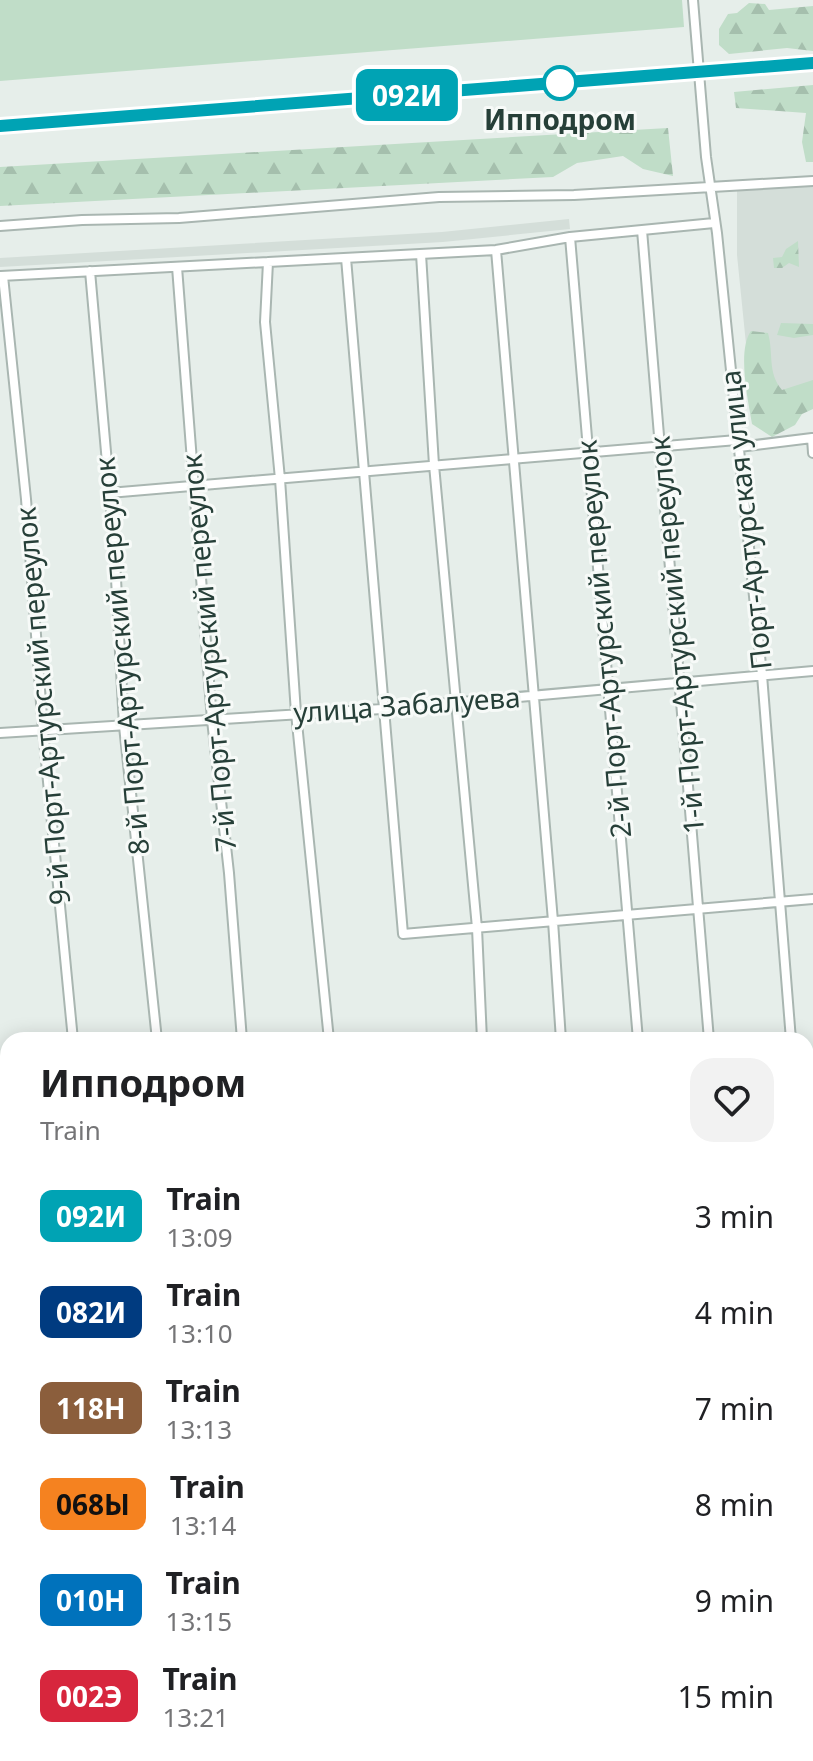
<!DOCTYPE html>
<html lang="en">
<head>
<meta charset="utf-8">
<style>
	:root { --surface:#fff; --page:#f2f2f2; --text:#202124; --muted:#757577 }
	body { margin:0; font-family:"Noto Sans",sans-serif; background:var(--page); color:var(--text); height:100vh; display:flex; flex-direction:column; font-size:30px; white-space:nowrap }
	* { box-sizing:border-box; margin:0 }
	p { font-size:26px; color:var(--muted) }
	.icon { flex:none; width:44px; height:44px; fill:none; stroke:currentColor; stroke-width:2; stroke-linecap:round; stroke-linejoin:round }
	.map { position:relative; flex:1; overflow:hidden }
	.sheet { position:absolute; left:0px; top:1032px; width:814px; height:730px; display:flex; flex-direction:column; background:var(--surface); border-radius:24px 24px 0 0; box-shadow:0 4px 20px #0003 }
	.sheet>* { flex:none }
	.badge { padding:0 16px; border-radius:12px; font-size:28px; line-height:52px }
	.map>.badge { position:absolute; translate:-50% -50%; box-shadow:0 0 0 4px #fff }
	.round { display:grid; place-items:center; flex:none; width:84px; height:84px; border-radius:24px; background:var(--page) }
	.summary { display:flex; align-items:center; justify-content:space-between; height:136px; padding:0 40px }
	h1 { font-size:38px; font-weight:700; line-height:60px }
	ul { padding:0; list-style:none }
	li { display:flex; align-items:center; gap:24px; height:96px; padding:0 40px }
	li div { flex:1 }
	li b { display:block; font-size:30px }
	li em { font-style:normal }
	li .badge { min-width:88px; font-weight:700; text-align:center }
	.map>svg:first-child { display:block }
	.built { fill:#d4ded9 }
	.grass { fill:#c0ddc8 }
	.forest { fill:url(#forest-firs) }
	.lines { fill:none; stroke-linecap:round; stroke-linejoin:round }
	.minor-casing { stroke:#a9b6b1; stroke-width:12 }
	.minor { stroke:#fff; stroke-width:8 }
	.rail-casing { stroke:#607a73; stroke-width:5 }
	.rail { stroke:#f7faf8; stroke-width:2; stroke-dasharray:6; stroke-linecap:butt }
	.line-casing { stroke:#fff; stroke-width:18 }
	.line { stroke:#00a3b4; stroke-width:12 }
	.stop-dot { fill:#fff; stroke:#00a3b4; stroke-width:4 }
	.labels { text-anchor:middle; stroke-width:6; stroke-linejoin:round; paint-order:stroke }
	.stop-label { font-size:28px; font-weight:bold; fill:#263f38; stroke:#f7faf8 }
	.street-label { font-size:28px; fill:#263f38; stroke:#f7faf8 }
</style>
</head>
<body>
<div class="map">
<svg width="813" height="1761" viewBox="0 0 813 1761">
	<defs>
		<pattern id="forest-firs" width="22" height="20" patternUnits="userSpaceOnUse" patternTransform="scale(2)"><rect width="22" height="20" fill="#c0ddc8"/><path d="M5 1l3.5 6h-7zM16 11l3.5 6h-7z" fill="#a5bfad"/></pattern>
	</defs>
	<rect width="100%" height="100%" fill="#e6eeea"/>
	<path class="built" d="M813,186v219l-59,18 -17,-168v-64z
		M569,219l1,10 -127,13 -443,25v-9l442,-26z"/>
	<path class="grass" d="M0,0h682l2,27 -684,54z"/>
	<path class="forest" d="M749,3l16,1 4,6 44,-4v45l-26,-3 -58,6 -10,-9v-16l9,-15 9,-1z
		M813,85v77h-7l-4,-20 4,-29 -70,-5 -2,-16z
		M668,128l5,48 -30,-7 -20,-13 -46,7 -24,14 -553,29v-39z
		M798,241l1,26 -10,-4 -7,5h-8l-1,-10 9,-1 4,-8z
		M781,323l32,1v11l-19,3 -17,-3z
		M751,331l17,2c6,21 -1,39 14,57l31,-10v29l-11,5 -7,11 -23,12 -20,-13c-4,-24 -15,-74 -1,-93z"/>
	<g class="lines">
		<g class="minor-casing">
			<path id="minor" d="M693,0l13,157 11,76 45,442 29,365
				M0,226l82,-6 97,-2 260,-21 135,-2 239,-14
				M642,230l67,810
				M570,237l68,803
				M496,250l57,671 8,119
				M421,254l13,211 43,463 5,112
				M346,258l57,676 410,-35
				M268,262l-3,60 15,157 16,234 33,327
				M177,267l35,453 17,153 13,167
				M90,271l24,271 10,184 33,314
				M1,276l495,-26 74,-13 144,-14
				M3,276l23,223 17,231 30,310
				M739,447l73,-9 1,15
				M109,493l628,-53
				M0,733l382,-24 431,-38
				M0,1103l8,-1
				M806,1204h7
				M0,1227l4,59
				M806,1660l7,80"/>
		</g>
		<use href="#minor" class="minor"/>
		<g class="rail-casing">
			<path id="rail" d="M0,126l813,-63"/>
		</g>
		<use href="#rail" class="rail"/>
	</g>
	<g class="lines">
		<g class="line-casing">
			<path id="line" d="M0,126l813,-63"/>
		</g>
		<use href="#line" class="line"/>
	</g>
	<circle class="stop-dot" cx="560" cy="83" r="16"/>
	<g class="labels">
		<g class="stop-label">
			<text x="560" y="130">Ипподром</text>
		</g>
		<g class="street-label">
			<text transform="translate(746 520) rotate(-96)" y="10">Порт-Артурская улица</text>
			<text transform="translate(677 635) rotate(-95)" y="10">1-й Порт-Артурский переулок</text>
			<text transform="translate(604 639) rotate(-95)" y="10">2-й Порт-Артурский переулок</text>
			<text transform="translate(209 653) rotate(-95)" y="10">7-й Порт-Артурский переулок</text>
			<text transform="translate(122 656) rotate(-95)" y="10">8-й Порт-Артурский переулок</text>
			<text transform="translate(407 705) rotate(-4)" y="10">улица Забалуева</text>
			<text transform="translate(43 706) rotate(-95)" y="10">9-й Порт-Артурский переулок</text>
		</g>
	</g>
</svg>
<b class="badge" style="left:407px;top:95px;background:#00a3b4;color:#fff">092И</b>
<section class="sheet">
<div class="summary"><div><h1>Ипподром</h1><p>Train</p></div><a class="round"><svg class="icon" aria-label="heart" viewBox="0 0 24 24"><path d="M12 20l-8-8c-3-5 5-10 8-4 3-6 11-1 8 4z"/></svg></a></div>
<ul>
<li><span class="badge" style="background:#00a3b4;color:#fff">092И</span><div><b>Train</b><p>13:09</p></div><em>3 min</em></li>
<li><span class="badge" style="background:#003b80;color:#fff">082И</span><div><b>Train</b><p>13:10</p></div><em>4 min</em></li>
<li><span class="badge" style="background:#8b5e3c;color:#fff">118Н</span><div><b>Train</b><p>13:13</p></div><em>7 min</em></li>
<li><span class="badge" style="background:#f58220;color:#111">068Ы</span><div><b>Train</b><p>13:14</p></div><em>8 min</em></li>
<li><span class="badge" style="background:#0072bc;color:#fff">010Н</span><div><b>Train</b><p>13:15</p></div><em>9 min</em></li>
<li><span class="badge" style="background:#d7263d;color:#fff">002Э</span><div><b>Train</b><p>13:21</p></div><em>15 min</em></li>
</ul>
</section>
</div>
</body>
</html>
